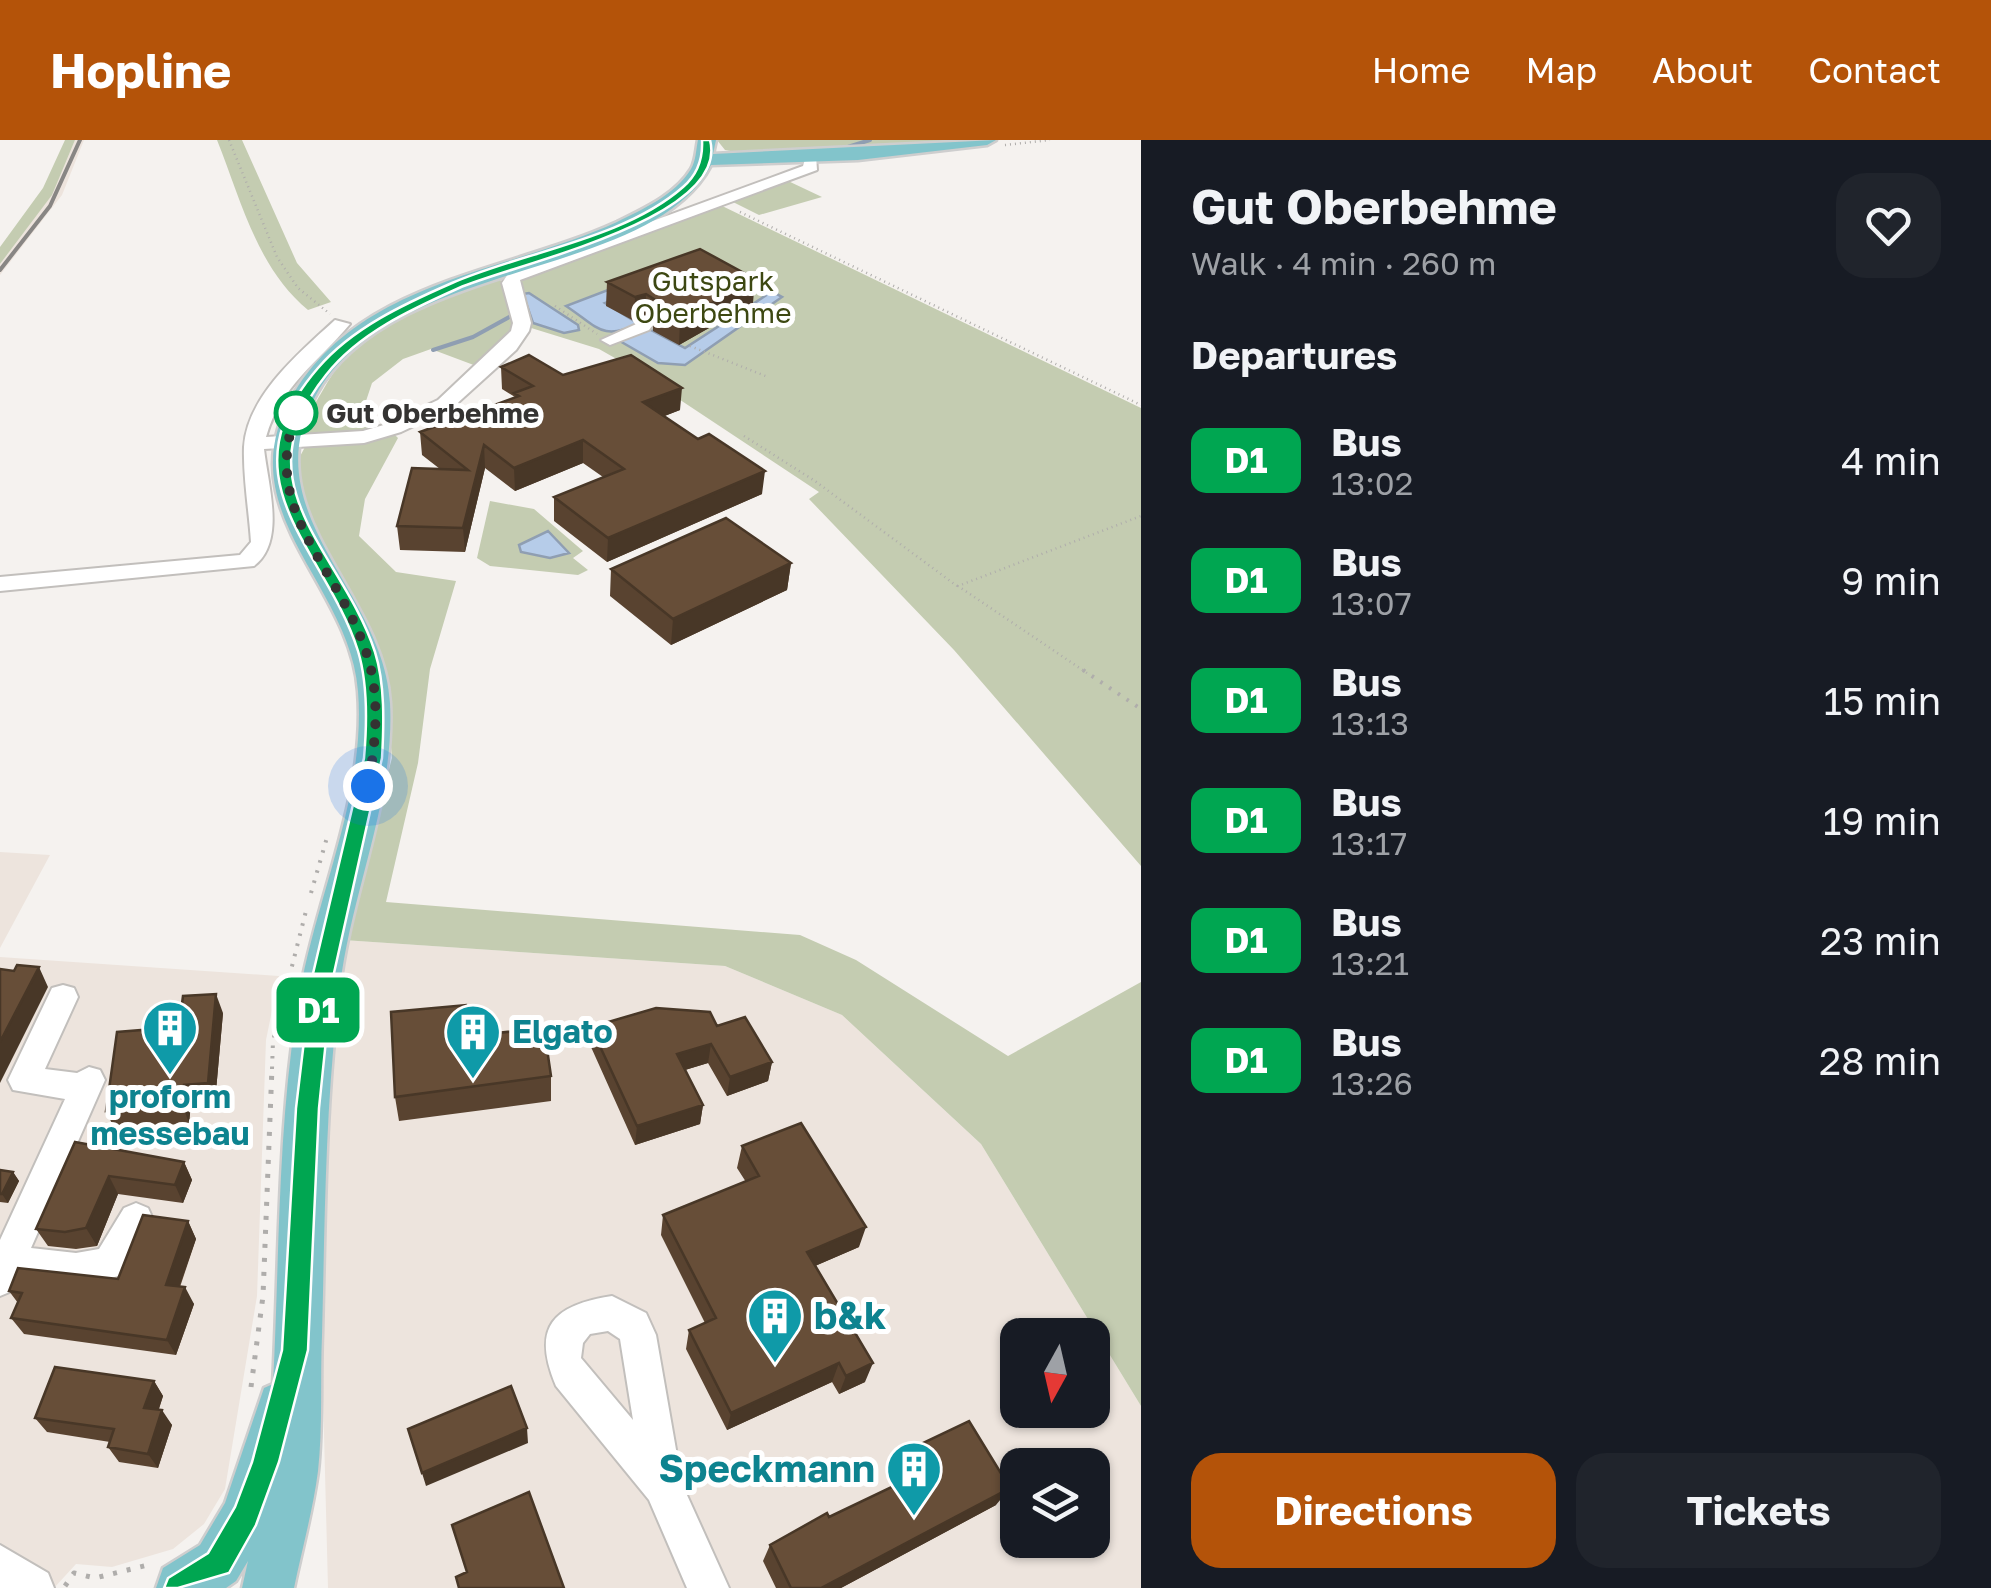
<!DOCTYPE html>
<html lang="en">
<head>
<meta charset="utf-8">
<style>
	:root { --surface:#171b24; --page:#20242c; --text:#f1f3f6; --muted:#9ea1a6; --accent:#b45309 }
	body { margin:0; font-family:"Golos Text",sans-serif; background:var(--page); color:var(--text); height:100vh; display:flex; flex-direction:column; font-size:38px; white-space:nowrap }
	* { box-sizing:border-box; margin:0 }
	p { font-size:32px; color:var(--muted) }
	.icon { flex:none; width:55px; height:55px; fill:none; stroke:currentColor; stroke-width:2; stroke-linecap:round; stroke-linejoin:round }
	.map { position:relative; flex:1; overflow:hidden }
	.panel { display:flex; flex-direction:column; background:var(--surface); width:850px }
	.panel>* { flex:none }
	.badge { padding:0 20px; border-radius:15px; font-size:35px; line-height:65px }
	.needle { width:65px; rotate:188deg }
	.controls { position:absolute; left:1000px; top:1178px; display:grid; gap:20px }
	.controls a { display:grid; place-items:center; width:110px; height:110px; border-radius:20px; background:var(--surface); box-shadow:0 2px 8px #0004; font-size:50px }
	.you { position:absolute; width:50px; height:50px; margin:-25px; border:8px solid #fff; border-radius:50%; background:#1a73e8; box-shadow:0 0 0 15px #1a73e833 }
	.map>.badge { position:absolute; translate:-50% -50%; box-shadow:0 0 0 5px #fff }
	h2 { padding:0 50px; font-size:38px; line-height:90px }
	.round { display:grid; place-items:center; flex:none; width:105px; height:105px; border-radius:30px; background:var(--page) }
	.summary { display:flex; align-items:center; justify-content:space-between; height:170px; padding:0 50px }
	h1 { font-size:48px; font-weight:700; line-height:75px }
	.primary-button { display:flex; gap:20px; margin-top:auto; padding:20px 50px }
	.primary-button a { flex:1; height:115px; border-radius:30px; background:var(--accent); color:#fff; font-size:40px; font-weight:700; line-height:115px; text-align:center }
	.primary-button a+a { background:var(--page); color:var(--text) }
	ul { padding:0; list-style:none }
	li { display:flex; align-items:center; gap:30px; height:120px; padding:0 50px }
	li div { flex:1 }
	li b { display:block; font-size:38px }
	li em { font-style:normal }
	li .badge { min-width:110px; font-weight:700; text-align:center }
	header { display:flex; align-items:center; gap:60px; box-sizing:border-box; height:140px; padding:0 50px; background:var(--accent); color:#fff }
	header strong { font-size:48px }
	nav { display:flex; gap:55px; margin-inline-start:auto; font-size:35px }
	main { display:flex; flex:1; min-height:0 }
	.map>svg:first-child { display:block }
	.built { fill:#ede4dd; fill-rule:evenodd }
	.green { fill:#c4ccb1 }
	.water { fill:#b6cce9; stroke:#8f9eb2; stroke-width:2.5 }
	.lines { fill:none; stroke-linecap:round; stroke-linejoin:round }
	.stream { stroke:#8f9eb2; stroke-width:4 }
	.minor-casing { stroke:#c2bfbc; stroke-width:4 }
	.major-casing { stroke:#cecece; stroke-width:5 }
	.path-far2 { stroke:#afadab; stroke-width:2.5; stroke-dasharray:1 4; stroke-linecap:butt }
	.path-far1 { stroke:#afadab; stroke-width:4; stroke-dasharray:2.5 8; stroke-linecap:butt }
	.path { stroke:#afadab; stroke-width:5; stroke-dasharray:4 10; stroke-linecap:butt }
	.minor { fill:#fff; fill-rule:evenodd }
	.major { fill:#82c4cb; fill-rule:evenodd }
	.rail { stroke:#888684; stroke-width:4 }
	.wall { fill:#594330 }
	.shaded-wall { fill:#483727 }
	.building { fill:#674e38; stroke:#483727; stroke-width:2.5 }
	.line { fill:#00a651; stroke:#fff; stroke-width:2.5 }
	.walk { stroke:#343332; stroke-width:10; stroke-dasharray:0 18 }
	.stop-dot { fill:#fff; stroke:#00a651; stroke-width:5 }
	.labels { text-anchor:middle; stroke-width:10; stroke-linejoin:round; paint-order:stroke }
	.far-park-label { font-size:28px; fill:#3d4812; stroke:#fff }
	.far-stop-label { font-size:28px; font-weight:bold; fill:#343332; stroke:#fff; text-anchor:start }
	.culture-label { font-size:32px; font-weight:bold; fill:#0d838f; stroke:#fff; text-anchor:start }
	.near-culture-label { font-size:38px; font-weight:bold; fill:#0d838f; stroke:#fff; text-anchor:start }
</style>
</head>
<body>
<header>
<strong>Hopline</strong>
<nav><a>Home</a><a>Map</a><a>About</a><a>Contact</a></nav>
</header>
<main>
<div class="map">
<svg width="1141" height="1448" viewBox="0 0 1141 1448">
	<rect width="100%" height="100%" fill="#f5f2ef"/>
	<path class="built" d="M75,0h9l-22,55 -62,80v-11l52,-70z
		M0,712l50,3 -50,93z
		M343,800l382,26 117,49 139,129 160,262v182h-813l-7,-270 13,-309zM1018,1195h74v75h-74zM1018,1325h74v75h-74z
		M0,817l279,19 -13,64 -9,256 -32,193 -21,35 -31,25 -61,18 -36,-3 -22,24h-54z"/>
	<path class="green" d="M65,0h10l-23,55 -52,69v-17l43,-59z
		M217,0h25l55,123 34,39 -23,8c-51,-42 -67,-110 -91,-170z
		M717,0h249c-77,9 -163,26 -241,10z
		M786,40l36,17 -63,18 -30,-15z
		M716,63l425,205v458l-187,-216 -145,-151 10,-7 -190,-126 -30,-17 -71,-22 -10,-49z
		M499,135l16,50 -36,42 -48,-18 -28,10 -31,24 -10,30 8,16 -51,7 -14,-4 -3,-7c13,-19 27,-49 41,-65 39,-45 103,-63 156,-85z
		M392,292l6,6 -33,61 -6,37 37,36 60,9 -26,88 -12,94 -32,139 414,33 56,25 152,96 133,-74v424l-160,-262 -139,-129 -117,-49 -382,-26 49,-182 -9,-98 -66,-129 -11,-29 -9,-40 8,-15 62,-8z
		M490,361l44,8 49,42 -10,7 15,12 -10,5 -88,-9 -13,-8z"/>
	<path class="water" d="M676,124l50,3 56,30 -97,68 -27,-2 -40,-23 29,-12 38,20 80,-52 -53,-27 -13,-1 -94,35 34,21c-38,17 -41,3 -73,-18z
		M529,153l49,32 1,5 -15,3 -31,-10 -10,-29z
		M548,391l21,22 -19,5 -29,-6 -2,-7z"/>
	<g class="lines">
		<path class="stream" d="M838,10l32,-10
			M433,210l40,-13 40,-22"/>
		<g class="minor-casing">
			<path id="minor" d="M806,16h10l1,14 -297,110 11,43 -2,8 -13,19 -64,58 -51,24 -37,11 -100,6c4,36 22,93 -10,117l-254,25v-14l240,-22 11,-13c-2,-31 -8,-64 -7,-95 3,-51 56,-95 91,-127l15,4c-32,38 -70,63 -84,113l97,-6 24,-7 51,-24 73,-69 2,-8 -11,-40 6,-9 295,-108z
				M643,181l9,5 -3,4 -39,15 -9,-5z
				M63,845l11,3 4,9 -33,72 32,4 12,-6 11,3 5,10 -74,168 45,5 23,-4 25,-41 12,-5 12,5 5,11 -31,56 -46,12 -59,-7 -5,11 -12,5v-56l65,-141 -52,-9 -5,-10 44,-92z
				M612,1156l34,17 10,22 26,149 47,104h-42l-38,-88 -93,-114c-25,-59 -3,-81 56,-90zM608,1191l12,8 13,81 -52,-62 2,-15 7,-9z
				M0,1405l48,28 6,15h-54z"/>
		</g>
		<g class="major-casing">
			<path id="major" d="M698,0h18l-3,14 283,-14 -9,5 -129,15 -147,5c-60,116 -319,92 -395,230 -65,118 68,195 74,308 5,97 -39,189 -50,284 -15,115 -15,232 -18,348 -2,45 1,92 -4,136 -5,39 -16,78 -24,117h-52l6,-27 -12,20 -10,7h-70l7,-20 37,-23 25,-42 39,-115 9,-4c7,-133 4,-271 29,-403 19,-95 64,-192 56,-290 -8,-109 -134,-181 -64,-298 68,-113 214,-121 323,-171 26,-13 58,-27 74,-53 5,-8 5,-20 7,-29z"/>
		</g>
		<path class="path-far2" d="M229,0l48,117 21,31 32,26
			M1005,5l45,-5
			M740,72l401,193
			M555,166l42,28
			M690,206l78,31
			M744,296l71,45 142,105
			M1087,533l-129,-87 183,-70"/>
		<path class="path-far1" d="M1083,530l58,39
			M311,753l17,-59
			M272,929l1,-28 33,-130"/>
		<path class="path" d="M251,1247l12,-91 9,-229
			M65,1446l9,-13 21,5 57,-14"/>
		<use href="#minor" class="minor"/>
		<use href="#major" class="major"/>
		<path class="rail" d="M0,130l50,-64 30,-66"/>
	</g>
	<path class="wall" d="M607,142l146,21 -74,42 -26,-14v-8l-8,-5 -11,3 -28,-15z
		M501,227l62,8 117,35 -16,6 98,78 -155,68 -53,-41v-24l49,-20 -20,-14 -68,28 -30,-23 -20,84 -65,-2 -3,-24 43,-57 -18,-14 -2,-23 95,-35 -13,-8z
		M791,423l-4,27 -116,55 -61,-49 1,-27z
		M223,873l-8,89 -24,2 -2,19 -74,7 -9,-19z
		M717,886l55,36 -4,19 -41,15 -19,-33 -23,7 18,35 -3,19 -65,21 -44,-98v-20z
		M469,896l82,40v25l-152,20 -4,-24z
		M75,1002l109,20 8,18 -9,23 -65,-9 -21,52 -21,3 -28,-3 -12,-17z
		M742,1006l117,101 -44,19 50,116 -26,12 -7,-12 -105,48 -41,-81 3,-19 16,-7 -44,-88 2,-20 83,-33 -9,-14z
		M0,1030l13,2 6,9 -11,22 -8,-1z
		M188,1081l8,18 -16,48 14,17 -18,51 -152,-21 -13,-16 7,-15 -9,-12 109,-12z
		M154,1241l9,15 -4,13 13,16 -14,43 -39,-6 -11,-15 2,-5 -63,-10 -12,-14z
		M904,1312l92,53 -155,83h-65l-13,-27 7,-16 130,-62 -7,-13z"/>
	<path class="shaded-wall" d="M755,139l-2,24 -74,42 1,-24z
		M646,154l-1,24 -11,3 1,-24z
		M682,248l-2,22 -38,15 1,-23z
		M583,300v23l-68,28 -1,-23z
		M484,305l1,23 -20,84 -2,-24z
		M765,331l-3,23 -155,68 1,-24z
		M791,423l-4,27 -116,55 2,-26z
		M39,827l9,20 -48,96v-41z
		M216,854l7,19 -8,89 -7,-19z
		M711,904l-3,19 -33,10 2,-19z
		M772,922l-4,19 -41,15 3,-19z
		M184,945l7,19 -2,19 -7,-19z
		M703,965l-3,19 -65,21 2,-19z
		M184,1022l8,18 -9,23 -8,-18z
		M13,1032l6,9 -11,22 -6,-9z
		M109,1036l9,18 -21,52 -11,-18z
		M188,1081l8,18 -22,62 -8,-16z
		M866,1087l-7,20 -58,25 6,-20z
		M185,1147l9,17 -18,51 -9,-15z
		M839,1223l-7,19 -105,48 4,-17z
		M873,1223l-8,19 -26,12 7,-18z
		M154,1241l9,15 -9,27 -10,-15z
		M162,1270l10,15 -14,43 -10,-14z
		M527,1288l1,15 -102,43 -4,-13z
		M1010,1348l-14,17 -155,83h-20z"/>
	<path class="building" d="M700,109l55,30 -75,42 -26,-14 3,-6 -11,-7 -11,3 -28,-15z
		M529,215l34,20 68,-20 51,33 -39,14 55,37 11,-5 56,37 -157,67 -54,-41 70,-28 -41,-29 -69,28 -30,-23 -21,83 -66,-2 15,-58 56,2 -48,-38 99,-36 -5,-3 19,-7 -32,-19z
		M726,378l65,45 -118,56 -62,-50z
		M17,825l22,2 -39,75v-73l14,2z
		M216,854l-8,89 -24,2 -2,19 -76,7 11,-79 62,-5 4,-31z
		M466,865l3,31 75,-8 7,48 -156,21 -4,-85z
		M656,868l54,4 7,14 28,-9 27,45 -42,15 -19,-33 -34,10 26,51 -66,21 -46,-99z
		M801,983l65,104 -59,25 66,111 -27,13 -7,-13 -108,50 -42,-83 27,-12 -53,-103 96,-39 -17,-30z
		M75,1002l109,20 -9,23 -66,-9 -23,52 -21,4 -29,-3z
		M0,1030l13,2 -11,22h-2z
		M143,1075l45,6 -22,64 19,2 -18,53 -156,-22 11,-25 -13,-2 9,-23 100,11z
		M55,1227l99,14 -10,27 18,2 -14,44 -40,-7 6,-18 -79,-11z
		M511,1246l16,42 -105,45 -14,-44z
		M969,1281l41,67 -189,100h-30l-21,-43 57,-32 2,4 88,-42 -13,-23z
		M529,1352l35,96h-105l-3,-11 11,-5 -15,-47z"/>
	<path class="line" d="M702,0h8c21,79 -196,124 -251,148 -47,21 -100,45 -133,87 -89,111 16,176 49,277 10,32 9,72 7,106l-50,224 -13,126 -11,242 -29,112 -23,63 -27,48 -51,15h-14l4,-10 40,-25 27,-46 17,-45 30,-112 14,-242 15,-126 53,-224c3,-34 4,-74 -6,-107 -33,-104 -138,-170 -40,-283 34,-40 86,-64 134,-85 71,-31 172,-44 231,-96 14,-12 20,-29 19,-47z"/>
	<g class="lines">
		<path class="walk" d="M296,273l2,-5c-40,101 36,152 67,241 16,43 11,93 3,137"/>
	</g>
	<defs>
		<g id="building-pin" transform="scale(2.875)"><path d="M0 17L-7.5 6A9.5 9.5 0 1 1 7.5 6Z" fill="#0f9aa8" stroke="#fff"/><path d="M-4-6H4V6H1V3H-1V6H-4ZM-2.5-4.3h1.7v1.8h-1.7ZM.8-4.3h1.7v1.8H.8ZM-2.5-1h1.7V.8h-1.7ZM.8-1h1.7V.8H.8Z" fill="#fff"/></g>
	</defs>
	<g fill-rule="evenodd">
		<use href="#building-pin" x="170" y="888"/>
		<use href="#building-pin" x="473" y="892"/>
		<use href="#building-pin" x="775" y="1176"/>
		<use href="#building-pin" x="914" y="1329"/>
	</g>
	<circle class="stop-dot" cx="296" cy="273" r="20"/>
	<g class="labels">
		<g class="far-park-label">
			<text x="713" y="151">Gutspark<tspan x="713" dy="32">Oberbehme</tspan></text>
		</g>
		<g class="far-stop-label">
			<text x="326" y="283">Gut Oberbehme</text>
		</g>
		<g class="culture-label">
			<text x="512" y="903">Elgato</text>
			<text x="170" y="968" text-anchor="middle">proform<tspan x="170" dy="37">messebau</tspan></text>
		</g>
		<g class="near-culture-label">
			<text x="814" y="1189">b&amp;k</text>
			<text x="875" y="1342" text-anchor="end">Speckmann</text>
		</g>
	</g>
</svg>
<div class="controls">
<a><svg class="needle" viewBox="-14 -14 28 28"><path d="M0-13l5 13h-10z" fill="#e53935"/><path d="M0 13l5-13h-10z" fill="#9ea1a6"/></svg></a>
<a><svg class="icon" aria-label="layers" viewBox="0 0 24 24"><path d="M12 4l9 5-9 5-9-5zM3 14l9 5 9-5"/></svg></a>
</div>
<div class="you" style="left:368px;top:646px"></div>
<b class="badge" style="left:318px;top:870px;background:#00a651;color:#fff">D1</b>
</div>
<section class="panel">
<div class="summary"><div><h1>Gut Oberbehme</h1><p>Walk · 4 min · 260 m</p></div><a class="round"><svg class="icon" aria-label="heart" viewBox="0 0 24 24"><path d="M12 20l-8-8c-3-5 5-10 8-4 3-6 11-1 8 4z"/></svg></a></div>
<h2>Departures</h2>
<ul>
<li><span class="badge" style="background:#00a651;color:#fff">D1</span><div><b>Bus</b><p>13:02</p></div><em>4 min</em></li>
<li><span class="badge" style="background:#00a651;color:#fff">D1</span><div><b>Bus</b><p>13:07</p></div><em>9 min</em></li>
<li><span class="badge" style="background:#00a651;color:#fff">D1</span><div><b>Bus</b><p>13:13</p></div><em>15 min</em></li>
<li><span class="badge" style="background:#00a651;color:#fff">D1</span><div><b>Bus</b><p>13:17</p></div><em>19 min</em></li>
<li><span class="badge" style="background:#00a651;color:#fff">D1</span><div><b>Bus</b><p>13:21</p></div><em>23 min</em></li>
<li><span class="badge" style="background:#00a651;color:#fff">D1</span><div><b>Bus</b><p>13:26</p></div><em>28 min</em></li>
</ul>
<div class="primary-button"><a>Directions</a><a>Tickets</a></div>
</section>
</main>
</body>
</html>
